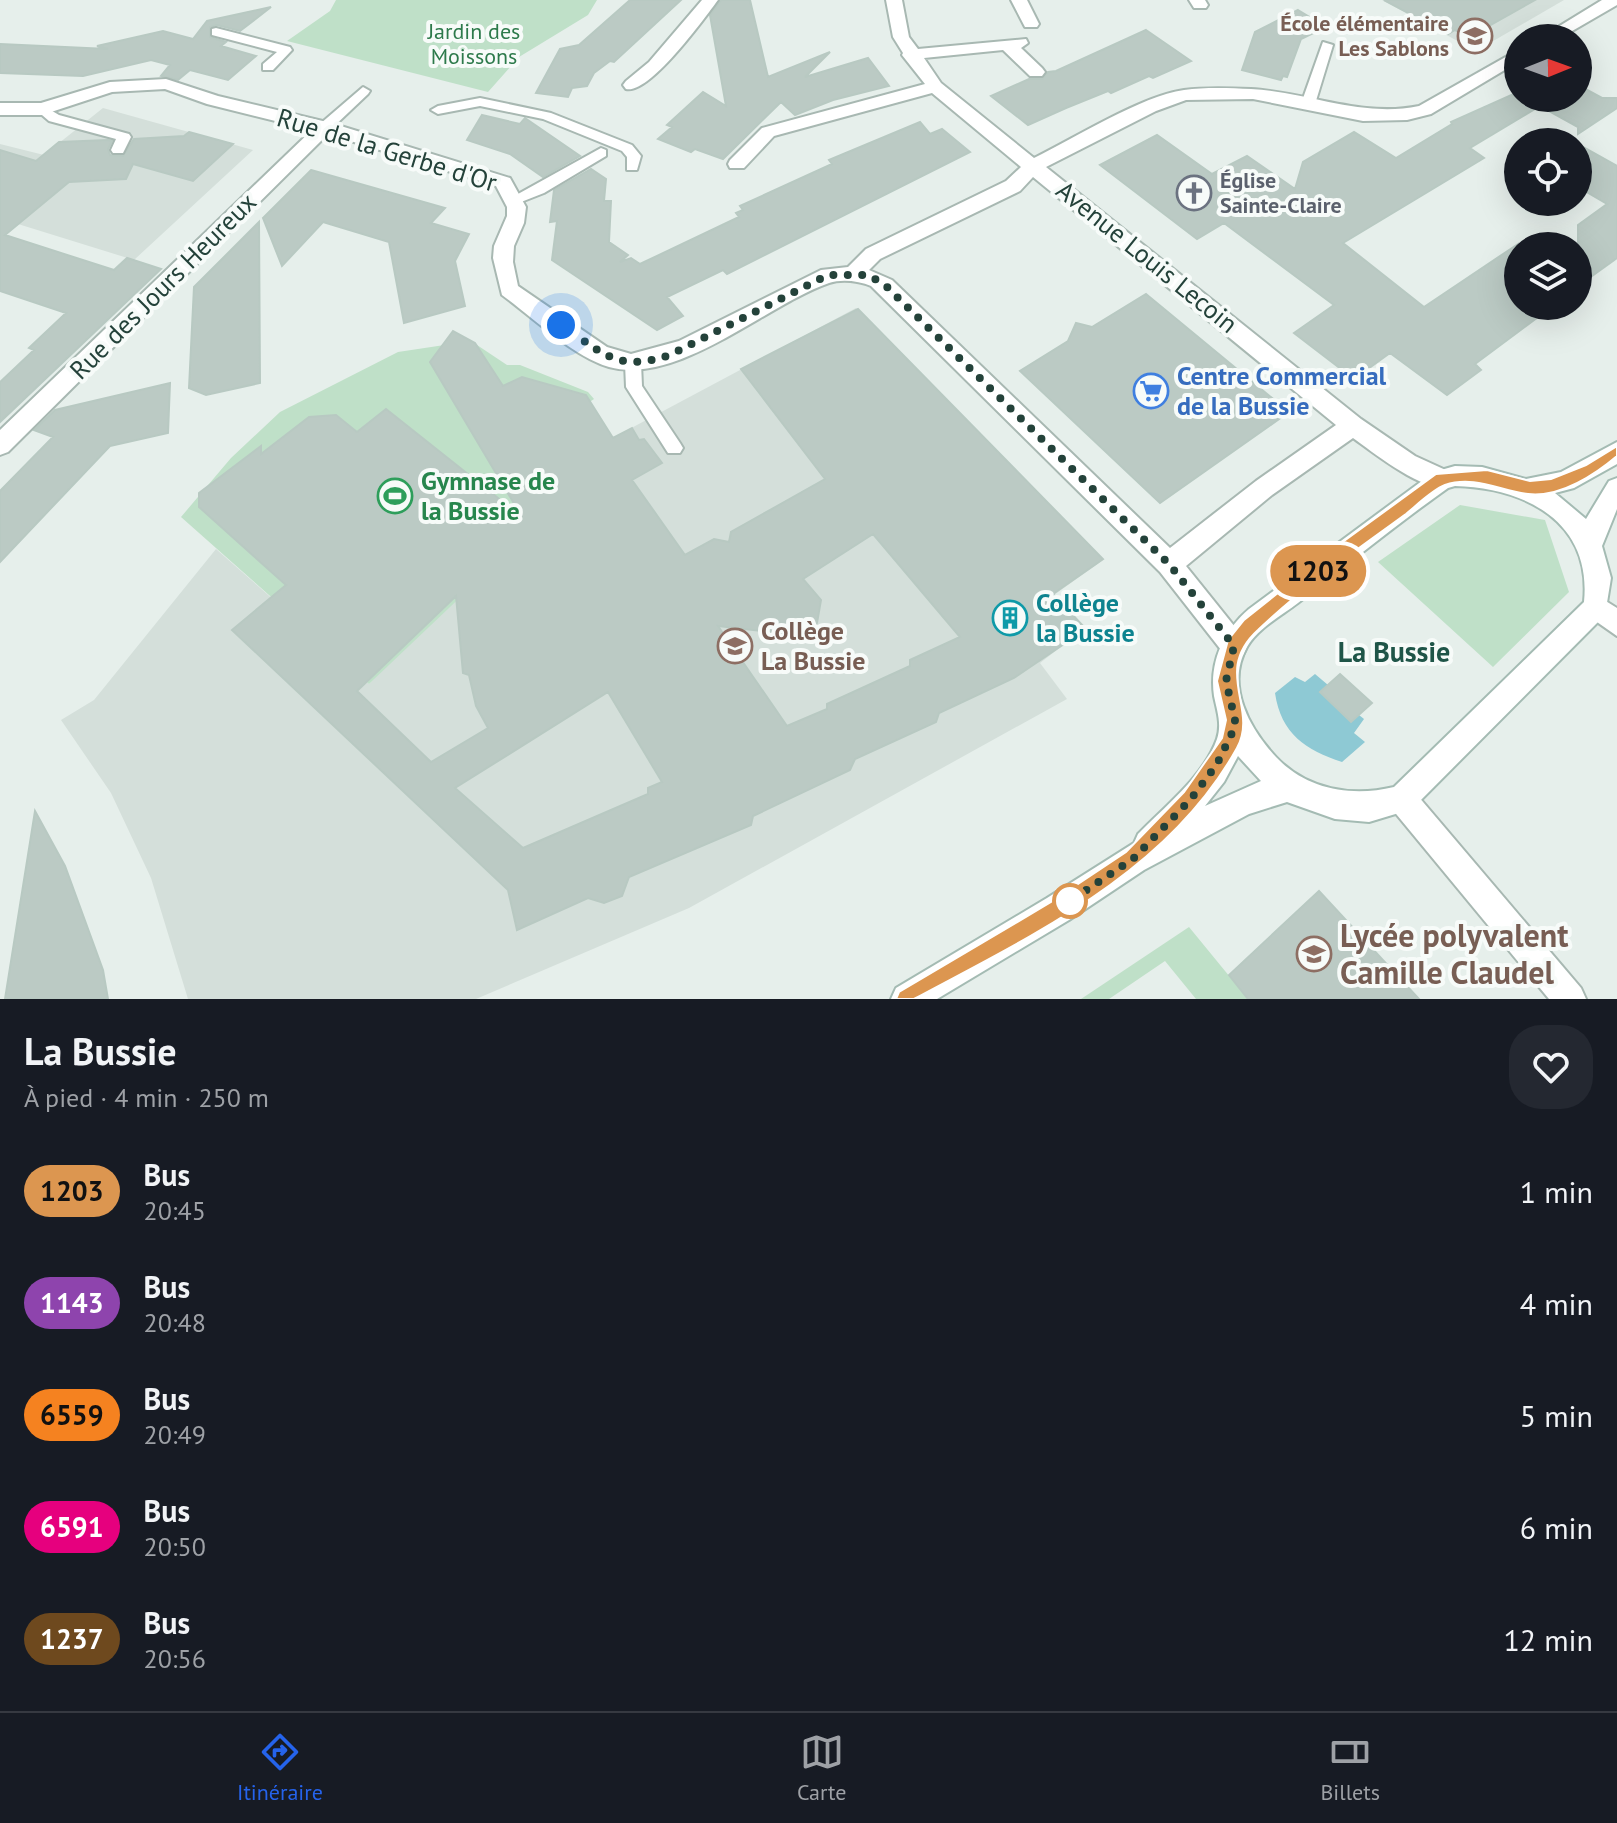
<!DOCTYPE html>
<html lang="fr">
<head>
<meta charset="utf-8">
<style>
	:root { --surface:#171b24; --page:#242831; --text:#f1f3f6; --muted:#9ea1a6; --line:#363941; --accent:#2563eb }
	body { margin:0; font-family:"PT Sans",sans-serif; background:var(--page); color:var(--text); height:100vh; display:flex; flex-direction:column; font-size:30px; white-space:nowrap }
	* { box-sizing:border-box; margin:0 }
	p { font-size:26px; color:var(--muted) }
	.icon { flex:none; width:44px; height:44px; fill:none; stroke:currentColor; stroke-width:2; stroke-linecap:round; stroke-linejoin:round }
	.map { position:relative; height:999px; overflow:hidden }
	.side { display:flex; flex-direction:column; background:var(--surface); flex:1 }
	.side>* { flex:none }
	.badge { padding:0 16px; border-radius:26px; font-size:28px; line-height:52px }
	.needle { width:52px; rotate:89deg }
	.tools { position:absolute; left:1504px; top:24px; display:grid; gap:16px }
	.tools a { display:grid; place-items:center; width:88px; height:88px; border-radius:50%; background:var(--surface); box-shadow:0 8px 32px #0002; font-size:40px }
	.you { position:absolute; width:40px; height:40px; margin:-20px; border:6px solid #fff; border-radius:50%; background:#1a73e8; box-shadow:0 0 0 12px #1a73e833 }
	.map>.badge { position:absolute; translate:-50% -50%; box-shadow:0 0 0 4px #fff }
	.round { display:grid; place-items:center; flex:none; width:84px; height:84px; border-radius:32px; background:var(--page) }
	.summary { display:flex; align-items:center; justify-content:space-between; height:136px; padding:0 24px }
	h1 { font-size:38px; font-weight:800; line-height:60px }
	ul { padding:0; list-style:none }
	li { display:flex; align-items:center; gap:24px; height:112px; padding:0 24px }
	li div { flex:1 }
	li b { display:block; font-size:30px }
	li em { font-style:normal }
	li .badge { min-width:88px; font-weight:700; text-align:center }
	.tab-bar { display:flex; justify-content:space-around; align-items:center; height:112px; border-top:2px solid var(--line); background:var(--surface); font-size:22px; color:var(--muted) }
	.tab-bar a { display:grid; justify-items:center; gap:4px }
	.tab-bar .on { color:var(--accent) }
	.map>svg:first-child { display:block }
	.built { fill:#d4dfda }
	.green { fill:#bfe0c8 }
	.water { fill:#8ec9d4 }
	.building { fill:#bbcac4; stroke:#b8c9c2; stroke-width:2; fill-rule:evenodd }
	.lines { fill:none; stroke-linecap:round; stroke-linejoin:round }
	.service-casing { stroke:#a8b8b2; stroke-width:4 }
	.minor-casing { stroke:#a8b8b2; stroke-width:4 }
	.secondary-casing { stroke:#a4bbb3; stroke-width:4 }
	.service { fill:#fff; fill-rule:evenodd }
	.minor { fill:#fff; fill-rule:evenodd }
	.secondary { fill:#fff; fill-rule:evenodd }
	.line { fill:#dc9650; stroke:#fff; stroke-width:2 }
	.walk { stroke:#24423a; stroke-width:8; stroke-dasharray:0 14.4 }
	.stop-dot { fill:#fff; stroke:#dc9650; stroke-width:4 }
	.labels { text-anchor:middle; stroke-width:8; stroke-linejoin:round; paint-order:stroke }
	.far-education-label { font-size:22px; font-weight:bold; fill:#785e54; stroke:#f7fbf9; text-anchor:end }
	.far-park-label { font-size:22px; fill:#2d7a4b; stroke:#f7fbf9 }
	.far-worship-label { font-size:22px; font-weight:bold; fill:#5b616d; stroke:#f7fbf9; text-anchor:start }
	.street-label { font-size:26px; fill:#24423a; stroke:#f7fbf9 }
	.shop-label { font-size:26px; font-weight:bold; fill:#366cbe; stroke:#f7fbf9; text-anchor:start }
	.leisure-label { font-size:26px; font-weight:bold; fill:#27864d; stroke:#f7fbf9; text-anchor:start }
	.culture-label { font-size:26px; font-weight:bold; fill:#0d838f; stroke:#f7fbf9; text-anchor:start }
	.education-label { font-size:26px; font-weight:bold; fill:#785e54; stroke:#f7fbf9; text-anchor:start }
	.neighbourhood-label { font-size:28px; font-weight:bold; fill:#1f5548; stroke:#f7fbf9 }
	.near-education-label { font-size:32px; font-weight:bold; fill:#785e54; stroke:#f7fbf9; text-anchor:start }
</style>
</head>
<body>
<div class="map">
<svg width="1617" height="999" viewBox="0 0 1617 999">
	<rect width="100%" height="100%" fill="#e6efeb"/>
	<path class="built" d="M1382,0h182l-88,51z
		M103,108l150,42 -119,110 -116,-36 -18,14v-94l44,11z
		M856,308l247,252 -49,35 30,34 -44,34 27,36 -378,209 -213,91h-288l-37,-121 -40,-85 -50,-73 33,-20 122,-151 153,135 238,-243z"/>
	<path class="green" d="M336,0h261l-9,15 -69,42 -31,35 -201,-51 43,-30z
		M471,341l36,24h13l68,27 6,7 -6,4 -55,125 -164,156 -188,-167 50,-59 49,-46 118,-60z
		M1460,505l85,15 24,72 -76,75 -115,-105z
		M1189,927l59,72h-52l-31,-38 -56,38h-28z"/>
	<path class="water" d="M1315,674l13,11 23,36 8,-6 5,4 -10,14 11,9 -23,20c-36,-12 -61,-28 -67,-69l20,-16 10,5z"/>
	<path class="building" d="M630,0h51l-67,62 -4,-1 -16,12 -7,13 -15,2 -4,9 -32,-4 24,-44 19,-4z
		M721,0h29l18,77 62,-25 -25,25 63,-19 21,28 -56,14 -38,15 -14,-13 -58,57 -28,-10 -4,3 -33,-13 14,-12 -5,-2 36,-33 23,14 -16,-91z
		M1384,0h151l-66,37 -14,-7 -7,4z
		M271,7l-31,24 -23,-6 -7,2v10l16,5 -5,4 35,10 -28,24 -38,-10 -12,10 -17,-4 9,-11 -19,-5 -68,16 -83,-3v-29l108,5 -11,-3 66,-15 30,8 14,-18z
		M1298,10l28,17 -25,12 -14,38 -4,-1 -2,4 -39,-10 13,-38z
		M1146,30l45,31 -38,17 -4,-2 -38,17 -3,-2 -42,17 -38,17 -37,-29 38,-17h13l6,-7 8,-1z
		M1578,85l24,13h15v10l-39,26v-7l-38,-21 -70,42 14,10 -141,85 81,64 94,-63v62h35l-78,58 6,6 -34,25 -57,-42 -36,26 -60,-46 40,-28 -110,-82 -27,16 -97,-74 57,-30 55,39 35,-18 48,33 8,-27 51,-30 42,26 56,-34 -1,-2 67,-30v6h60z
		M482,115l38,9 5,-6 55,38 -37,21 -33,-23 -43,-14z
		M920,122l10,12 12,-5 28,23 -243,122 -4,-4 -56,27 16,19 -26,14 -105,-70 5,-39 -7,1 4,-32 37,-21 15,10 -2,22h7l-2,41 19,13 -8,7 11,-4 9,6 99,-47 -3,-4 7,-3 -3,-4 92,-42 -3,-4z
		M189,132l44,12 -40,37 -60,-17 -7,15 -57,3 -64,53 109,35 13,-12 34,11 -161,153v-40l34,-32 -5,-2 37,-35 -66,-22v-141l36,11 23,-19 49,-2 4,1 -4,8 2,6 13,1 11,-17 50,-3z
		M1578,144l39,22v92l-39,28v-61l29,-21 -29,-17z
		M311,170l134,38 -14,15 38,11 -14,27 10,45 -61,17 -15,-81 -66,-20 -41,44 -19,-48z
		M259,222l1,161 -54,12 -17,-7 5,-101z
		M1146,294l143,118 -129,91 -140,-132 48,-30 8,-18 16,4z
		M858,309l245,250 -50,35 33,35 -72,49 -75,35 -3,9 -81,37 -5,11 -97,46 -2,9 -122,52 -7,19 -18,7 -16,-5 -71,32 -9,-40 -276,-260 54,-45 -87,-78v-14l62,-47v8l48,-37 27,-2 21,17 29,-23 136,108 -92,-155 23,-31 22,12 28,43 19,-9 64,18 27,43 19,-10 7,12 5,-1 18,24 -30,17 53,75 29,-16 15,3 2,-10 94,-53 -84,-110zM873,534l87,103 -50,23v6l-83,38v5l-40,17 -69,-100 79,9 20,-12 4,-23 -18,-21zM456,596l7,77 6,2 7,31 12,22 -57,34 -74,-71zM608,692l54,90 -14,6v6l-125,54 -68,-60z
		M170,383l-2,50 -58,13 -110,116v-71l53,-54 -19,-7 21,-20z
		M1340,674l32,29 -21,19 -31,-30z
		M35,811l30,55 38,104 5,29h-103z
		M1319,891l100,108h-171l-19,-24z"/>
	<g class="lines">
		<g class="service-casing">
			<path id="service" d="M216,28l74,19 2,3 -19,20h-10v-6l14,-12 -65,-17v-6z
				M1323,42l10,3 -18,59 -7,4 -7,-4z
				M363,87l7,4 -2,3 -38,36h-10v-6z
				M480,98l71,15 81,32 9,11 -4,14h-10v-13l-5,-6 -79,-32 -63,-13 -42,8 -7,-4 7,-4z
				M42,105l17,10 70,19 2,3 -8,16h-10l-2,-3 5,-11 -67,-18 -14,-12z
				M601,148l5,2v6l-62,37 -28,11 -7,-5z
				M633,357l8,6 1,23 38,57 3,5 -3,5h-12l-42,-66 -1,-24z"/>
		</g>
		<g class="minor-casing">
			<path id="minor" d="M702,0h16c-14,19 -69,95 -92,89l-3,-4 3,-4 23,-19z
				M886,0h16l7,37 9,12 108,-10 2,4 -7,5 21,20 3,4 -3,4h-12l-27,-26 -79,8 17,25 93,75c41,-20 107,-62 150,-68 21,-3 46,-2 67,-1 57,3 110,29 168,17l99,-56v12l-87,52 -24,6 -44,1 -110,-22 -67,1 -30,11 -110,56 315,252 54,37 35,16 4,7 -4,7c-24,9 -76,-33 -97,-48l-81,57 -86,71 57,71 4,9 -4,9 -9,3 -9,-3 -65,-83 -289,-286c-12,-5 -29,-7 -42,-3 -63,22 -151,103 -220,84 -35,-10 -77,-50 -107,-72l-9,-37 1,-12 13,-30v-9l-11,-21 -168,-52 -320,318 -8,3v-25l312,-300 -105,-26 -42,-15 -53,3 -70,23h-42v-12h41l69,-21 56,-3 52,17 113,27 179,55 16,29 -2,16 -10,23 -1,16 5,24 89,61 24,7 48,-13 142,-71 27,-3 18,-18 140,-68 15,-14 -89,-74 -158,43 -30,32h-14l-2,-4 2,-4 32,-32 163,-44 -23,-29 1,-2 -10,-16zM1033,177l303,248 -80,56 -86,67 -278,-268 -23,-10 11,-11 140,-68z
				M1011,0h16l12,24 -2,3h-12z
				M1189,0h16l3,5 -2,3h-12z
				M1602,0h15v5l-57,33h-20z
				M1596,595l21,13v28l-30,-21 -4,-8 4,-8z
				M1402,785l10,4 169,199 5,11h-37l-157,-190 -4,-10 4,-10z"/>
		</g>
		<g class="secondary-casing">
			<path id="secondary" d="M1617,442v22l-43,24 -19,5 31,26 23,-38 8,-3v31l-15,37 9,32 -6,37 -193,194 -43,13 -34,-3 -48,-17 -38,12 -105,56 -75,50 -132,79h-46l5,-11 151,-90 87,-55 4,-9c27,-28 66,-58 79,-95 5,-15 0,-28 -3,-43 -5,-34 10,-66 35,-87l185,-137 21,-6 27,1 44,12 35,-7zM1455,486c71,2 137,36 129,116l-190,185c-42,10 -87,3 -118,-30 -26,-28 -51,-71 -29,-110 11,-19 34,-31 51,-44 50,-39 99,-79 150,-115zM1238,756l23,25 -56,25 19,-24z"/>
		</g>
		<use href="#service" class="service"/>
		<use href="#minor" class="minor"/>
		<use href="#secondary" class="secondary"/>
	</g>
	<path class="line" d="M1617,446v10c-20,17 -56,42 -89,38 -27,-3 -54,-19 -83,-9 -13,5 -28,20 -39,29 -50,36 -103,73 -148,116 -46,42 1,78 -21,118 -69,125 -206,188 -323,251h-18l3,-7 152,-90 75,-50 58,-60 38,-54 4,-18 -9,-39 11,-41 16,-20 89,-71 103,-75 51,-4 43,11 21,-2 35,-14z"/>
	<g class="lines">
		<path class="walk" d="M561,325c42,28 56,48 109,30l158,-80h40l17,10 284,279 65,82 -8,35 9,39 -1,9 -17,35 -26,35 -58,60 -63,42"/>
	</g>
	<defs>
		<g id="school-ring" transform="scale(1.8)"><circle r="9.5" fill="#f7fbf9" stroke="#8d6e63" stroke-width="1.5"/><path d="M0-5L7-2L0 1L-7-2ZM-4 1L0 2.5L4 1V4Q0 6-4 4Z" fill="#8d6e63"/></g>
		<g id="church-ring" transform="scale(1.8)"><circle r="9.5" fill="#f7fbf9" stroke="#6b7280" stroke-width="1.5"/><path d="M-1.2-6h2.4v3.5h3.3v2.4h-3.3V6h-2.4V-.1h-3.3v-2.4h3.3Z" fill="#6b7280"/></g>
		<g id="supermarket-ring" transform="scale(1.8)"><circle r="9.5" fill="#f7fbf9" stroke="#3f7fe0" stroke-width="1.5"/><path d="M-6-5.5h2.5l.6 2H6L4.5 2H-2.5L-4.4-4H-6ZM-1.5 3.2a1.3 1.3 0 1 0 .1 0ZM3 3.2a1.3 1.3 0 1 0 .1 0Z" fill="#3f7fe0"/></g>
		<g id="stadium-ring" transform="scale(1.8)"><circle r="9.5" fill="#f7fbf9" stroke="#2e9e5b" stroke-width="1.5"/><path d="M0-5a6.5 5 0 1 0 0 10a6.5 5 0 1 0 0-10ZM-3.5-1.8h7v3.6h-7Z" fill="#2e9e5b"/></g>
		<g id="building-ring" transform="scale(1.8)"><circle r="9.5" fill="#f7fbf9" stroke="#0f9aa8" stroke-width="1.5"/><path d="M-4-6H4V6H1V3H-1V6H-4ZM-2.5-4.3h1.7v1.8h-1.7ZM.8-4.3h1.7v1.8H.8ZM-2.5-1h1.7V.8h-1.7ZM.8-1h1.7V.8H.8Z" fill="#0f9aa8"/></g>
	</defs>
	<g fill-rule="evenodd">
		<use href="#school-ring" x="1475" y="36"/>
		<use href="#church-ring" x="1194" y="193"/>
		<use href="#supermarket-ring" x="1151" y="391"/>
		<use href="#stadium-ring" x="395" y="496"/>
		<use href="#building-ring" x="1010" y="618"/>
		<use href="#school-ring" x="735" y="646"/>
		<use href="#school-ring" x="1314" y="954"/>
	</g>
	<circle class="stop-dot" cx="1070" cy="901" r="16"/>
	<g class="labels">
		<g class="far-education-label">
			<text x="1449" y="31">École élémentaire<tspan x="1449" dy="25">Les Sablons</tspan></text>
		</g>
		<g class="far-park-label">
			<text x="474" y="39">Jardin des<tspan x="474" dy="25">Moissons</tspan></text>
		</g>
		<g class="far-worship-label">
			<text x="1220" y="188">Église<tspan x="1220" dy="25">Sainte-Claire</tspan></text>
		</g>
		<g class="street-label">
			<text transform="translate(387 150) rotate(17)" y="9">Rue de la Gerbe d'Or</text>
			<text transform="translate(1147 257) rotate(39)" y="9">Avenue Louis Lecoin</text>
			<text transform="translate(163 286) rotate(-45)" y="9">Rue des Jours Heureux</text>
		</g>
		<g class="shop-label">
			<text x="1177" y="385">Centre Commercial<tspan x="1177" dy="30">de la Bussie</tspan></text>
		</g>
		<g class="leisure-label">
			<text x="421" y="490">Gymnase de<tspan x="421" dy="30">la Bussie</tspan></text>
		</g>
		<g class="culture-label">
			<text x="1036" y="612">Collège<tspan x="1036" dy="30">la Bussie</tspan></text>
		</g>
		<g class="education-label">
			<text x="761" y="640">Collège<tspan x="761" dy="30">La Bussie</tspan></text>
		</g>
		<g class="neighbourhood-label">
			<text x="1394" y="662">La Bussie</text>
		</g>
		<g class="near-education-label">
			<text x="1340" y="947">Lycée polyvalent<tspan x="1340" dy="37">Camille Claudel</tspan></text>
		</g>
	</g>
</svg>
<div class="tools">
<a><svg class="needle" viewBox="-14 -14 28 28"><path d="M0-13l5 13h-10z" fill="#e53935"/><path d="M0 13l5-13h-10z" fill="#9ea1a6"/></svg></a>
<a><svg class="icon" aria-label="locate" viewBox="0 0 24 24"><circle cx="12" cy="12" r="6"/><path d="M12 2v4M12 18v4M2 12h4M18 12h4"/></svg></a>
<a><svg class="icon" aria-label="layers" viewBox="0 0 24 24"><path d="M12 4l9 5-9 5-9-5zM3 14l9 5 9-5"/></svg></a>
</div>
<div class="you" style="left:561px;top:325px"></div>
<b class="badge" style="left:1318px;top:571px;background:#dc9650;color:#111">1203</b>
</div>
<section class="side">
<div class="summary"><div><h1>La Bussie</h1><p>À pied · 4 min · 250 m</p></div><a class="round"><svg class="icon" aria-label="heart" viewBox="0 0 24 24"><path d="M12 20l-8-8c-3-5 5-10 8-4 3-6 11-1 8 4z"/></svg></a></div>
<ul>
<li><span class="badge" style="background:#dc9650;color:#111">1203</span><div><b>Bus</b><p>20:45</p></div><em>1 min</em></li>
<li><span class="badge" style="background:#8e44ad;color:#fff">1143</span><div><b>Bus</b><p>20:48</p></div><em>4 min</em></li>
<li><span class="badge" style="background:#f58220;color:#111">6559</span><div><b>Bus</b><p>20:49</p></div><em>5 min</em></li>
<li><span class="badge" style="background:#e6007e;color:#fff">6591</span><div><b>Bus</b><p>20:50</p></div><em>6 min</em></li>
<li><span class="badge" style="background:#6e491e;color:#fff">1237</span><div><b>Bus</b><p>20:56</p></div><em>12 min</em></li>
</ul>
</section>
<nav class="tab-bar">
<a class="on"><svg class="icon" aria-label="directions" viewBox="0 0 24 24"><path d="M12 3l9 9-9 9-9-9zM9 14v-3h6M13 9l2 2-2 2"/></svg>Itinéraire</a>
<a><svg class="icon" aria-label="map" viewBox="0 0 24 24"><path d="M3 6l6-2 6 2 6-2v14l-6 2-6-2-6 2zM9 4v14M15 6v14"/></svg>Carte</a>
<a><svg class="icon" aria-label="tickets" viewBox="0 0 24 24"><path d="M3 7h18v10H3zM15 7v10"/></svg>Billets</a>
</nav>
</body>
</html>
